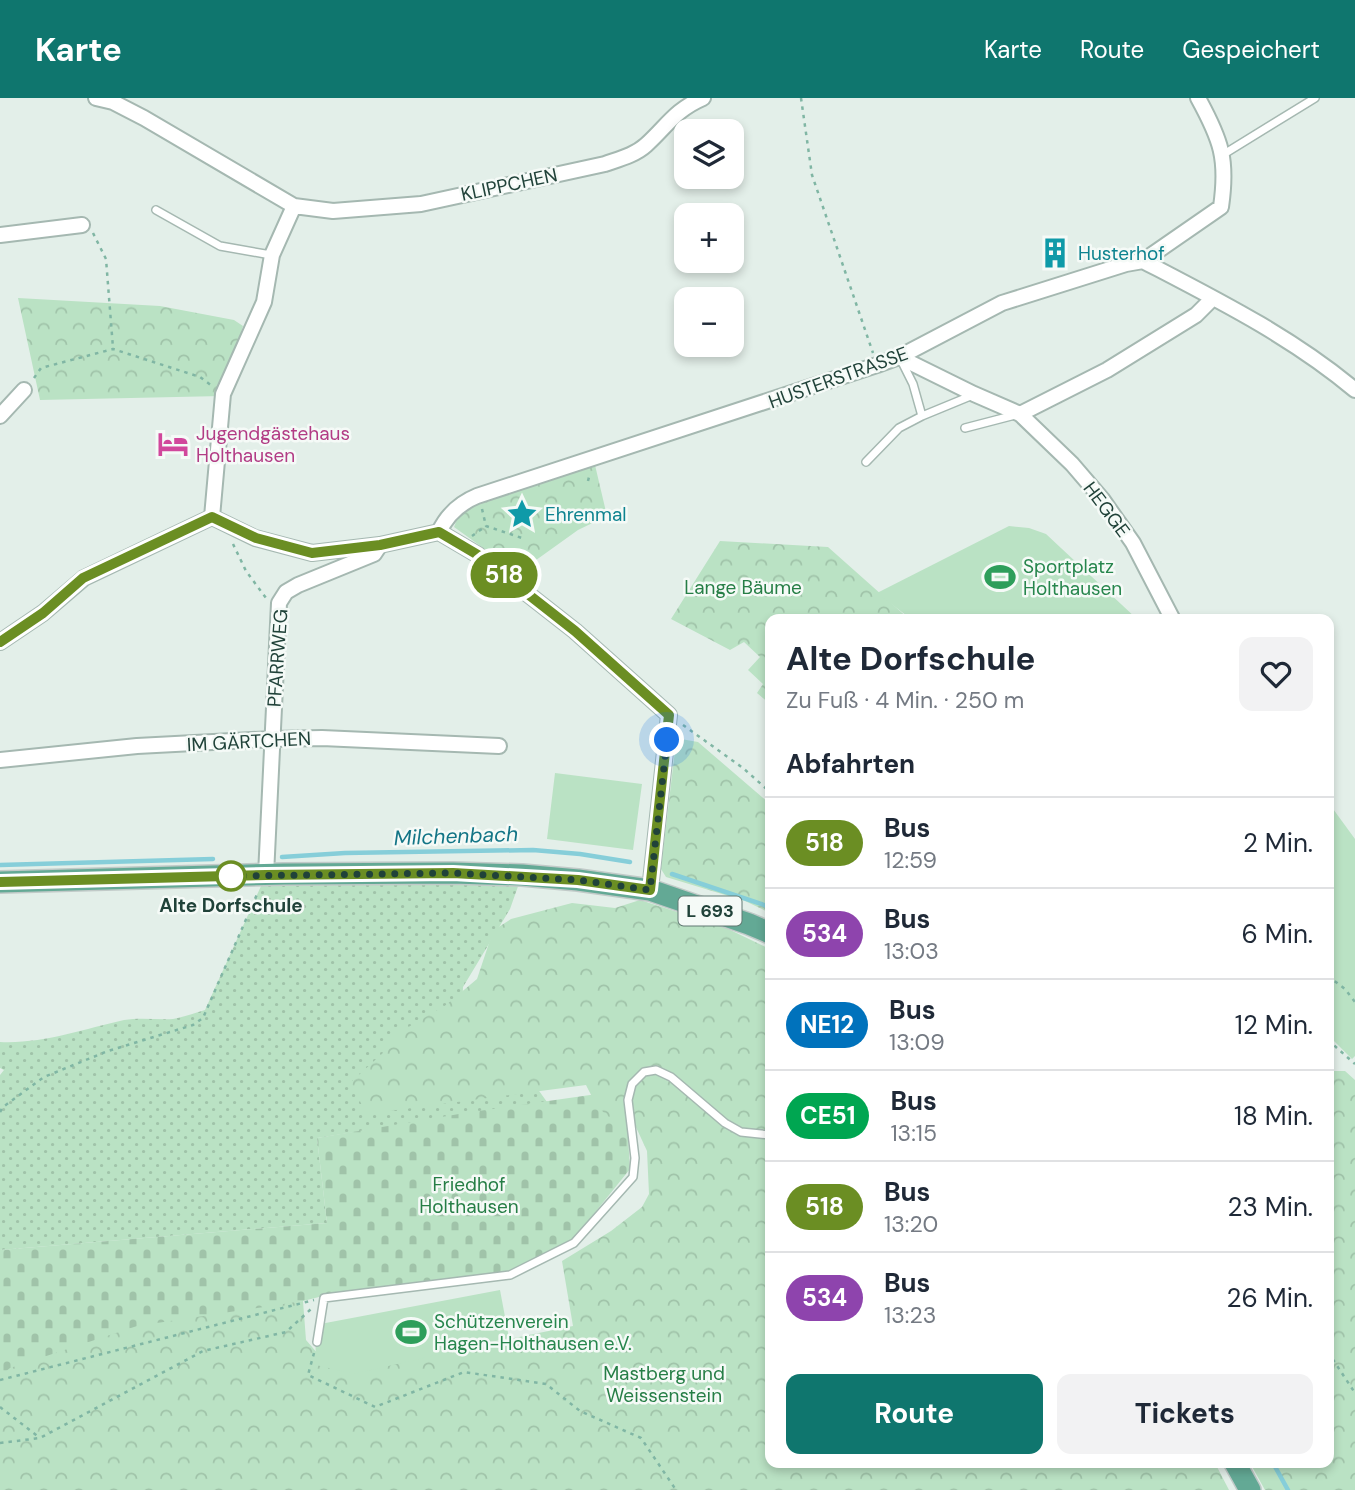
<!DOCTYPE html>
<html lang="de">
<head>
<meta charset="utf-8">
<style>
	:root { --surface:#fff; --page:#f2f2f3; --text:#1f2937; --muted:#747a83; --line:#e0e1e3; --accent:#0f766e }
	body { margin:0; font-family:"DM Sans",sans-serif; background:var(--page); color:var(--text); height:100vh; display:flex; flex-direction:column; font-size:26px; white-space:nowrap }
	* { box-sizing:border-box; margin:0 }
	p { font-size:23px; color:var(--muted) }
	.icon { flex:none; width:38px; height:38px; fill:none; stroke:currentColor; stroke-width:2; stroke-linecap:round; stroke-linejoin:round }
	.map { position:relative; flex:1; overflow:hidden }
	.panel { position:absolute; left:765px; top:516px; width:569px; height:854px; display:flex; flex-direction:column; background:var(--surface); border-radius:14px; box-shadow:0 4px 10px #0003 }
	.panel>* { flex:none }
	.badge { padding:0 14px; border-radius:23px; font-size:24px; line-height:46px }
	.controls { position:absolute; left:674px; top:21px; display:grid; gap:14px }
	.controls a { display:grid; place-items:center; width:70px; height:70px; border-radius:14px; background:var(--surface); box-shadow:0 4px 10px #0003; font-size:35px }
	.you { position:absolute; width:35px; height:35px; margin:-18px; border:5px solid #fff; border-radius:50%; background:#1a73e8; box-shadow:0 0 0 10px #1a73e833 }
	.map>.badge { position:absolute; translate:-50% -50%; box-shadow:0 0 0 4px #fff }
	h2 { padding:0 21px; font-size:26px; line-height:63px }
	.round { display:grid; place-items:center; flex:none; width:74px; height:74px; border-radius:14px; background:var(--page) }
	.head { display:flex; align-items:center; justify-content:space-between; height:119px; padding:0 21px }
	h1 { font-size:33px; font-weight:700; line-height:52px }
	.cta { display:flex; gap:14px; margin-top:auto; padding:14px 21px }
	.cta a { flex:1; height:80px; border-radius:14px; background:var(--accent); color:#fff; font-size:28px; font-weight:700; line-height:80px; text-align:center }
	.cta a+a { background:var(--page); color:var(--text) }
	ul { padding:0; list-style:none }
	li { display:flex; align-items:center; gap:21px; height:91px; padding:0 21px; border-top:2px solid var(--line) }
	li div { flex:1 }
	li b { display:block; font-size:26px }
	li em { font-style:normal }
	li .badge { min-width:77px; font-weight:700; text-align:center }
	header { display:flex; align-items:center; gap:42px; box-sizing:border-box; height:98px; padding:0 35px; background:var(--accent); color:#fff }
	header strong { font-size:33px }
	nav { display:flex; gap:38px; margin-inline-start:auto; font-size:24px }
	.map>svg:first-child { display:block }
	.grass { fill:url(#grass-dots) }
	.cemetery { fill:url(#cemetery-stones) }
	.park { fill:url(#park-crowns) }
	.pitch { fill:#bae2c4 }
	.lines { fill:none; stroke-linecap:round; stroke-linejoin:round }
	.stream { stroke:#86ced9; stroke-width:4.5 }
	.lane-casing { stroke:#a5b8b1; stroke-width:10 }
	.street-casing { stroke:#a5b8b1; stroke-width:18 }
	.primary-casing { stroke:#c1cac8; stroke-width:24 }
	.path { stroke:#80b6a4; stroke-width:2.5; stroke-dasharray:3.5 5; stroke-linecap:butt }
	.lane { stroke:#fff; stroke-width:7 }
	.street { stroke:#fff; stroke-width:14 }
	.primary { stroke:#63a995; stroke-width:21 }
	.line-casing { stroke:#fff; stroke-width:16 }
	.line { stroke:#6b8e23; stroke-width:10 }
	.walk { stroke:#204239; stroke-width:7; stroke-dasharray:0 12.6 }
	.stop-dot { fill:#fff; stroke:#6b8e23; stroke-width:3.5 }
	.labels { text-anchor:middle; stroke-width:5; stroke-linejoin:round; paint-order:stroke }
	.shield { fill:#f5faf7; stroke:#607972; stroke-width:2 }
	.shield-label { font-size:18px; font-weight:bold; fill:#204239 }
	.street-label { font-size:19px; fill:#204239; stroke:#f5faf7 }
	.culture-label { font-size:19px; fill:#0d838f; stroke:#f5faf7; text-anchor:start }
	.hotel-label { font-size:19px; fill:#b23c85; stroke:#f5faf7; text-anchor:start }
	.leisure-label { font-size:19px; fill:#27864d; stroke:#f5faf7; text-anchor:start }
	.park-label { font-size:19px; fill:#267e46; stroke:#f5faf7 }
	.stop-label { font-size:19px; font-weight:bold; fill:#204239; stroke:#f5faf7 }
	.water-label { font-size:21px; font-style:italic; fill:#137586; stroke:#f5faf7 }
</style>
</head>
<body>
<header>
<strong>Karte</strong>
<nav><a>Karte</a><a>Route</a><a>Gespeichert</a></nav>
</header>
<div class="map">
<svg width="1355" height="1392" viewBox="0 0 1355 1392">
	<defs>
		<pattern id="grass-dots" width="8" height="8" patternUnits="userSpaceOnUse" patternTransform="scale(1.75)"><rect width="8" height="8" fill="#bae2c4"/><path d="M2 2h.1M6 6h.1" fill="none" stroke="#a0c3a9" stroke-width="1.8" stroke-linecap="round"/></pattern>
		<pattern id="cemetery-stones" width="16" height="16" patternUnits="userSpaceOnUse" patternTransform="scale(1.75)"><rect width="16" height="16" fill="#bae2c4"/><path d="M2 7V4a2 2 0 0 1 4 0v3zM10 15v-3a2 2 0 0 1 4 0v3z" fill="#a0c3a9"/></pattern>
		<pattern id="park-crowns" width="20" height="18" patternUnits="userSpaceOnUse" patternTransform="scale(1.75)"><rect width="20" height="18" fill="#bae2c4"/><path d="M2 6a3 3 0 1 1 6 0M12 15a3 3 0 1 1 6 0" fill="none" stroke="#a0c3a9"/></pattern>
	</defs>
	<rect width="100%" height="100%" fill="#e3efe9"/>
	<path class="grass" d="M266,777h256l-12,34 -47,78 -1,24 65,63 20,28 -230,36 10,85 -327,27v-175l4,-5 -4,-2v-26c43,2 83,-13 124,-22 17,-3 33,0 49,-1 10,-2 22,-6 32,-9z"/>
	<path class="cemetery" d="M625,992l5,79 -58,72 -63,32 -190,24 -319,80v-127l327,-27 -10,-85 148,-25z"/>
	<path class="park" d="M18,200l142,8 74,14 9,6 -21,70 -182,4z
		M595,367l12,51 -29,14 -60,43 -64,-46 6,-15 28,-15z
		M720,443l108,6 81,72 -139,1v84l-13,-11 6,-9 -15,-14 12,-13 -16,-15 -14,8 -59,-31z
		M681,641l17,3 72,62v109l-25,-12 -79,-24 -5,-8 14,-119z
		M640,802l84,27 46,22v514h445l14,27h-1229v-114l10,-8 127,-42 166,-25 3,39 13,15 51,12 203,-41 -11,-65 49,-30 31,-24 7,-13 -2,-43 -12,-26c-26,1 -39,-19 -49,-40l-220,29 -15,-32 33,-30 4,-17 17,-6 41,-24 31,-26 12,-36 8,-15 14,-9 61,-16 43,5z
		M1328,973h17l10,9v410h-90l-15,-27h78z"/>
	<path class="pitch" d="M1009,428l20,2 17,6 91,85h-226l-34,-26z
		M555,675l87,11 -9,66 -86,-11z
		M1328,704l27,37v217l-3,3 -24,-24z
		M500,1192l9,48 -155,36 -38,-9 -1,-40z"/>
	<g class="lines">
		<path class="stream" d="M282,759l63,-4 188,-3 47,4 50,8
			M0,767l213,-6
			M672,776l98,33
			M1273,1365l15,27"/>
		<g class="lane-casing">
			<path id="lane" d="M1224,56l91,-56
				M156,112l64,36 51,9
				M922,318l51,-21
				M965,330l50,-13
				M866,364l33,-34 23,-12 -9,-32 -12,-24
				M317,1244l7,-44 186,-23 64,-32 59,-66 2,-19 -7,-58 4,-16 12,-12 12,-2 15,7 54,46 16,9 29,3"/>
		</g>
		<g class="street-casing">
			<path id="street" d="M96,0l17,4 31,16 150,88 39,5 88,-7 184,-40c14,-5 30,-9 41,-19 21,-19 29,-35 57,-47
				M0,137l82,-10
				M1143,163c73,38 149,76 212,129
				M899,259l75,37 46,20 87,-44 89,-55 17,-17
				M1020,316l52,50 30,35 31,44 40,77
				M0,318l24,-26
				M212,419l11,-123 41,-92 8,-47 22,-49
				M439,434c8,-17 21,-29 38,-36l400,-131 22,-8 103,-54 124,-39 17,-3 78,-54c7,-48 0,-67 -23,-109
				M439,434l39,23 97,76 94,84 -19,175
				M0,544l43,-29 41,-35 128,-61 43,21 57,15 68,-8 59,-13
				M0,662l137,-14 135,-7 50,-1 177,8
				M266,777l13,-272 7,-11 12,-7 76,-31 6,-9"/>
		</g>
		<g class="primary-casing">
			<path id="primary" d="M0,784l284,-8 169,-1 69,2 56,5 72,10 99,34 21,9
				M1235,1365l15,27"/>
		</g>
		<path class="path" d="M801,0l11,77 61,178
			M93,135l13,26 7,89
			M34,280l7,-10 72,-19 87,28 12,9
			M588,383l2,-8
			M482,411l4,17 36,12
			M472,438l14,-10
			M233,446l13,27 20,27
			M683,627l60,43 27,24
			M1328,878l17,13 10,13
			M1328,942l27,24
			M0,1014l3,-5 41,-30 64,-26 85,-26 10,-7 55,-126
			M1328,1254l27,41
			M314,1255l-6,22 67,32 89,-35 82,12 34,27 61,27 35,52
			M0,1282l314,-80
			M0,1309l40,31
			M0,1345l40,-5 163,-87 83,-19 25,-23"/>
		<use href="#lane" class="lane"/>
		<use href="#street" class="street"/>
		<use href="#primary" class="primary"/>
	</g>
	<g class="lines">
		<g class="line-casing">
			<path id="line" d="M0,544l43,-29 40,-35 129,-61 44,21 56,15 68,-8 59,-13 39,23 97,76 94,84 -19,175 -72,-10 -125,-7 -187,2 -266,7"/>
		</g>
		<use href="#line" class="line"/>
		<path class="walk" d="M231,778l222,-3 125,7 72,10 17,-150"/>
	</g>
	<defs>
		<g id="building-bare" transform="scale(2.415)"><path d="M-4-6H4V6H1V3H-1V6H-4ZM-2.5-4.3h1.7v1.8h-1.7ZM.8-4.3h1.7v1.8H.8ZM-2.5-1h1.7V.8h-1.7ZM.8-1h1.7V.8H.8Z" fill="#0f9aa8" stroke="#f5faf7" stroke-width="2.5" paint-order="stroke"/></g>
		<g id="hotel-bare" transform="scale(2.415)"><path d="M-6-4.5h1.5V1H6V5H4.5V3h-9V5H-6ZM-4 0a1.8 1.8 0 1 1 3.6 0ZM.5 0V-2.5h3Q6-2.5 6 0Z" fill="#d1479c" stroke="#f5faf7" stroke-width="2.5" paint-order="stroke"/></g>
		<g id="sight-bare" transform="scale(2.415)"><path d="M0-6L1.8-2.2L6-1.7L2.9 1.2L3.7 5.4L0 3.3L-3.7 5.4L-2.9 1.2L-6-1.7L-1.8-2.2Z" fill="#0f9aa8" stroke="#f5faf7" stroke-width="2.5" paint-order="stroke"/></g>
		<g id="stadium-bare" transform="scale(2.415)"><path d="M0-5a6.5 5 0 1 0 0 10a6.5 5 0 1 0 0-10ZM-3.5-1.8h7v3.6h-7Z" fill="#2e9e5b" stroke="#f5faf7" stroke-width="2.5" paint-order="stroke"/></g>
	</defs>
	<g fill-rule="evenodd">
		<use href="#building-bare" x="1055" y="155"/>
		<use href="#hotel-bare" x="173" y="346"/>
		<use href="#sight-bare" x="522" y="416"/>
		<use href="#stadium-bare" x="1000" y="479"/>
		<use href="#stadium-bare" x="411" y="1234"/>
	</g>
	<circle class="stop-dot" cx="231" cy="778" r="14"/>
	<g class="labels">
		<rect class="shield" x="678.5" y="798.5" width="63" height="29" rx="5"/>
		<g class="shield-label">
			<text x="710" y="819">L 693</text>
		</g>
		<g class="street-label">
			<text transform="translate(509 86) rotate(-12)" y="7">KLIPPCHEN</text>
			<text transform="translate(838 279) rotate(-20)" y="7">HUSTERSTRASSE</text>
			<text transform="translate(1107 411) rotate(53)" y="7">HEGGE</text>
			<text transform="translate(277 560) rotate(-86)" y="7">PFARRWEG</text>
			<text transform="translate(249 643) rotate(-3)" y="7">IM GÄRTCHEN</text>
		</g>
		<g class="culture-label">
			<text x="1078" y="162">Husterhof</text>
			<text x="545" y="423">Ehrenmal</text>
		</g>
		<g class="hotel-label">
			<text x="196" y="342">Jugendgästehaus<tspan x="196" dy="22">Holthausen</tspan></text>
		</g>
		<g class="leisure-label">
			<text x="1023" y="475">Sportplatz<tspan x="1023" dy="22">Holthausen</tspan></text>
			<text x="434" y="1230">Schützenverein<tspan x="434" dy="22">Hagen-Holthausen e.V.</tspan></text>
		</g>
		<g class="park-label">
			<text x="743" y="496">Lange Bäume</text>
			<text x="469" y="1093">Friedhof<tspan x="469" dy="22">Holthausen</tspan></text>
			<text x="664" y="1282">Mastberg und<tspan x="664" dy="22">Weissenstein</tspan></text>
		</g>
		<g class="stop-label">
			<text x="231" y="814">Alte Dorfschule</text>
		</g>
		<g class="water-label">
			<text transform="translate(456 738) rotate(-2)" y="7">Milchenbach</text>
		</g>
	</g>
</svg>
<div class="controls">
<a><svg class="icon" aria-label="layers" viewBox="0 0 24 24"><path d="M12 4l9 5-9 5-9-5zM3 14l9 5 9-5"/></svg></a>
<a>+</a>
<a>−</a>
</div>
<div class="you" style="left:667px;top:642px"></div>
<b class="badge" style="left:504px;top:477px;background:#6b8e23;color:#fff">518</b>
<section class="panel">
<div class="head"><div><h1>Alte Dorfschule</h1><p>Zu Fuß · 4 Min. · 250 m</p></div><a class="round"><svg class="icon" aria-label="heart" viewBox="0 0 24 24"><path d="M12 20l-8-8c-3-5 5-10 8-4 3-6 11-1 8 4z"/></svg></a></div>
<h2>Abfahrten</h2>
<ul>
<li><span class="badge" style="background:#6b8e23;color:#fff">518</span><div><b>Bus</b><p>12:59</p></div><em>2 Min.</em></li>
<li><span class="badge" style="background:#8e44ad;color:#fff">534</span><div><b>Bus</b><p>13:03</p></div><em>6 Min.</em></li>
<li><span class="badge" style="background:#0072bc;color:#fff">NE12</span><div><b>Bus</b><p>13:09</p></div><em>12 Min.</em></li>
<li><span class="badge" style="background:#00a651;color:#fff">CE51</span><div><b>Bus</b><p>13:15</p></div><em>18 Min.</em></li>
<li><span class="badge" style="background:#6b8e23;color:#fff">518</span><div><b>Bus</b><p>13:20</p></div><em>23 Min.</em></li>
<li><span class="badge" style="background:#8e44ad;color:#fff">534</span><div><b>Bus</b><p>13:23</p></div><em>26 Min.</em></li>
</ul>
<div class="cta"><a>Route</a><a>Tickets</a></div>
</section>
</div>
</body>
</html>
